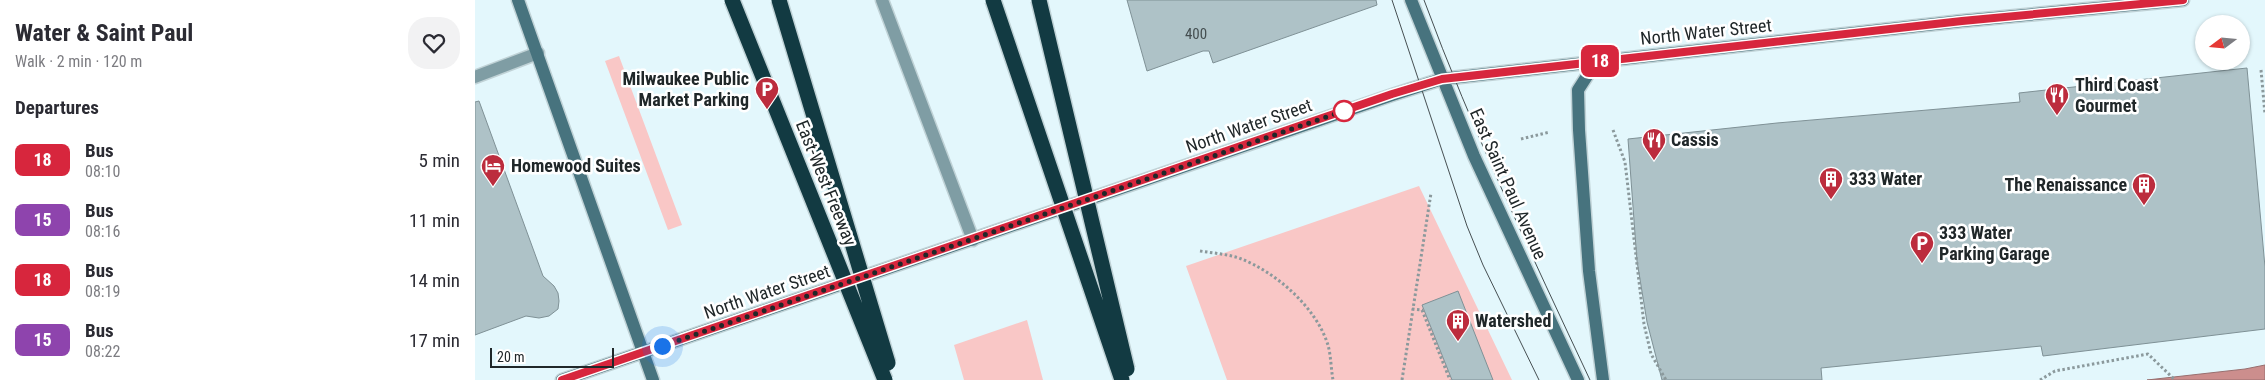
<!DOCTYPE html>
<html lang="en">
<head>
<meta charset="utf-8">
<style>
	:root { --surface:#fff; --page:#f2f2f3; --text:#2b2b33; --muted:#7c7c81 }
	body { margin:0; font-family:"Roboto Condensed",sans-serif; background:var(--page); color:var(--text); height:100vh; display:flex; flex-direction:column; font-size:19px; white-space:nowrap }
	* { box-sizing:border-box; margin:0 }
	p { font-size:16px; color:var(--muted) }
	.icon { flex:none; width:28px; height:28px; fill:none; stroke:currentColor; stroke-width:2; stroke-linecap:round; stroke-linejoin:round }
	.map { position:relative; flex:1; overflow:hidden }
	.sheet { display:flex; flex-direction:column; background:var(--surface); width:475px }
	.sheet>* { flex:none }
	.badge { padding:0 10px; border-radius:8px; font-size:18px; line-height:32px }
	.needle { width:32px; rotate:254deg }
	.tools { position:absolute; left:1720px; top:15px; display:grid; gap:10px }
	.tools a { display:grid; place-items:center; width:55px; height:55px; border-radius:50%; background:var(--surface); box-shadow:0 1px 4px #0004; font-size:25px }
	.scale { position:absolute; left:15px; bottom:12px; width:124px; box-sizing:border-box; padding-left:5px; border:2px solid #202729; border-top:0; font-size:14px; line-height:18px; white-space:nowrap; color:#202729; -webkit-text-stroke:4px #fff; paint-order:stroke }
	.you { position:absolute; width:25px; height:25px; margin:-12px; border:4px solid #fff; border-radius:50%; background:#1a73e8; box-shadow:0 0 0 8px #1a73e833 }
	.map>.badge { position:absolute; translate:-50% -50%; box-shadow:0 0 0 2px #fff }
	h2 { padding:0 15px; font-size:19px; line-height:45px }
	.round { display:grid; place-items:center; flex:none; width:52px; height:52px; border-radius:20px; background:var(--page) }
	.head { display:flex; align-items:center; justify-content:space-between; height:85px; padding:0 15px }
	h1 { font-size:24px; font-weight:700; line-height:38px }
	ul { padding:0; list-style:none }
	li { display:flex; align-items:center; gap:15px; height:60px; padding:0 15px }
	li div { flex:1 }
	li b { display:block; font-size:19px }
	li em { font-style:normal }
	li .badge { min-width:55px; font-weight:700; text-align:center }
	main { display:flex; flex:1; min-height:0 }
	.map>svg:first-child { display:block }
	.green { fill:#f9c7c6 }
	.water { fill:#cc8e8d; stroke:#986f6f }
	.building { fill:#aec2c7; stroke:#7f9196 }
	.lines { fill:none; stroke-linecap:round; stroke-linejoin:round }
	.lane-casing { stroke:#c0d2d6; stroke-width:15 }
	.secondary-casing { stroke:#c0d2d6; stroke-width:15 }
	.path { stroke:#8b999c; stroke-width:3; stroke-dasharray:2.5 2.5; stroke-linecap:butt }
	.lane { stroke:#7f9da4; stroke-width:12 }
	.secondary { stroke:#47737e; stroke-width:12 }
	.tram { stroke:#464f52; stroke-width:1 }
	.highway-bridge-casing { stroke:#c0d2d6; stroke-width:18; stroke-linecap:butt }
	.highway-bridge { stroke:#123a42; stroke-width:15 }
	.line-casing { stroke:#fff; stroke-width:11 }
	.line { stroke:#d7263d; stroke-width:8 }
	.walk { stroke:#202729; stroke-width:5; stroke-dasharray:0 9 }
	.stop-dot { fill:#fff; stroke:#d7263d; stroke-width:2.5 }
	.labels { text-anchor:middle; stroke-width:5; stroke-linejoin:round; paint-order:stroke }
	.number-label { font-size:15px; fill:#444e50 }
	.street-label { font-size:18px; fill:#202729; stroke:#fff }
	.poi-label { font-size:18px; font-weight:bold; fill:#202729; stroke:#fff; text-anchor:start }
</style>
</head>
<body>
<main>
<section class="sheet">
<div class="head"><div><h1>Water &amp; Saint Paul</h1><p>Walk · 2 min · 120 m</p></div><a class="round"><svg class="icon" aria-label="heart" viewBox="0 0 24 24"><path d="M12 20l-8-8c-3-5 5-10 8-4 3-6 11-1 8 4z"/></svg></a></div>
<h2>Departures</h2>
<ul>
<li><span class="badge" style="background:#d7263d;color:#fff">18</span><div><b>Bus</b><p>08:10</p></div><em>5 min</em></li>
<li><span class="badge" style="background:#8e44ad;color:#fff">15</span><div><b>Bus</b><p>08:16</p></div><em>11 min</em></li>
<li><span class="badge" style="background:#d7263d;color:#fff">18</span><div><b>Bus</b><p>08:19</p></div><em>14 min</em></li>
<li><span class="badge" style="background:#8e44ad;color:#fff">15</span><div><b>Bus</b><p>08:22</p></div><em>17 min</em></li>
</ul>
</section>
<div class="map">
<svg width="1790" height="380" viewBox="0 0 1790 380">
	<rect width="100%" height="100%" fill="#e3f7fc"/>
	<path class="green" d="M144,56l63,169 -14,5 -63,-169z
		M944,186l93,194h-285l-41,-114z
		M552,320l16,60h-79l-10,-35z"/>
	<path class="water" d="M1790,365v15h-118l98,-11z"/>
	<path class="building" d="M652,0h249l1,5 -164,58 -4,-12h-6l-56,20z
		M1772,68l18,199v62l-222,27 -2,-10 -220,22 1,12h-160l-15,-58 -10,-61 -9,-122 149,-16 243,-21 -1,-9z
		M4,101l64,175 11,10 4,7 1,8 -1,8 -9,7 -10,2 -13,-2 -51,19v-233z
		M983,291l35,89h-41l-30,-75z"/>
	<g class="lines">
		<g class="lane-casing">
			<path id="lane" d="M407,0l91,240
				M0,77l63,-24"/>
		</g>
		<g class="secondary-casing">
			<path id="secondary" d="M43,0l135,380
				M936,0l63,156 104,224
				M1121,62l-18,28 1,40 10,141 14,109
				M87,380l830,-285 50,-16 520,-58 221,-21"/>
		</g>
		<path class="path" d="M1786,70l4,44
			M1138,130l12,32 19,162 7,30 15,26
			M1046,139l29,-7
			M725,251c13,2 26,3 39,7 37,14 77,49 89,87 3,11 3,24 5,35
			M937,309l10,1 28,70
			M927,380l29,-187
			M1565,380l15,-9 93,-17 27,26"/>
		<use href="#lane" class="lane"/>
		<use href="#secondary" class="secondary"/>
		<path class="tram" d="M917,0l75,226 16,39 56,115
			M949,0c48,130 107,254 166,380"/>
		<g class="highway-bridge-casing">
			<path id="highway-bridge" d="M257,0l153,380
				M304,0l109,363
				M518,0l129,380
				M564,0l88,369"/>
		</g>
		<use href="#highway-bridge" class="highway-bridge"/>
	</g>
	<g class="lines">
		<g class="line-casing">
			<path id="line" d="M87,380l830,-286 50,-15 520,-58 221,-21"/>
		</g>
		<use href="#line" class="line"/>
		<path class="walk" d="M187,346l682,-235"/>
	</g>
	<defs>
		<g id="parking-pin" transform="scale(1.25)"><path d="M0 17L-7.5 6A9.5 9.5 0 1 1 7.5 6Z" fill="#bc2c3d" stroke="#fff"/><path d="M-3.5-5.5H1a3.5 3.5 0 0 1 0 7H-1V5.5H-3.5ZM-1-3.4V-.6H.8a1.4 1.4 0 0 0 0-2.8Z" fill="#fff"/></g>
		<g id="restaurant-pin" transform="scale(1.25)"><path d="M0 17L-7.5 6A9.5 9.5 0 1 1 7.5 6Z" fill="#bc2c3d" stroke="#fff"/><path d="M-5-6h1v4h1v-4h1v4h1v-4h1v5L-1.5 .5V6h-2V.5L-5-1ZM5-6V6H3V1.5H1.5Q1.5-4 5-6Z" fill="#fff"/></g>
		<g id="hotel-pin" transform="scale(1.25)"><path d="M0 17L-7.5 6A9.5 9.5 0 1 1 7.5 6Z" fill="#bc2c3d" stroke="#fff"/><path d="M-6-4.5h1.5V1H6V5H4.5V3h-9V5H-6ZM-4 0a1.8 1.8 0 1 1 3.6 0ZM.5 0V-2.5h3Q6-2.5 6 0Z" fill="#fff"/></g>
		<g id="building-pin" transform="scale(1.25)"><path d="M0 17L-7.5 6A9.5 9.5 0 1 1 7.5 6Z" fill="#bc2c3d" stroke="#fff"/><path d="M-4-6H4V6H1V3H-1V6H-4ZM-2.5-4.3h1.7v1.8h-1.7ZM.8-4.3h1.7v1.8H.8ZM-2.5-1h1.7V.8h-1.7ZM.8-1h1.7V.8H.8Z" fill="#fff"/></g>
	</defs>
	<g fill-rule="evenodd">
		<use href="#parking-pin" x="292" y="89"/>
		<use href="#restaurant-pin" x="1582" y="95"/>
		<use href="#restaurant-pin" x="1179" y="140"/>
		<use href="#hotel-pin" x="18" y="166"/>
		<use href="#building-pin" x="1356" y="179"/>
		<use href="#building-pin" x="1669" y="185"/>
		<use href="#parking-pin" x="1447" y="243"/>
		<use href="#building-pin" x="983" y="321"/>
	</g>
	<circle class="stop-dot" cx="869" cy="111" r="10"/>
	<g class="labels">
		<g class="number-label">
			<text x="721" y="39">400</text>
		</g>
		<g class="street-label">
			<text transform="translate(1231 32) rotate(-6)" y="6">North Water Street</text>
			<text transform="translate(774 126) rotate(-19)" y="6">North Water Street</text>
			<text transform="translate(351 183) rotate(68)" y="6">East-West Freeway</text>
			<text transform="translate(1033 184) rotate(66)" y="6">East Saint Paul Avenue</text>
			<text transform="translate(292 292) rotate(-19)" y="6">North Water Street</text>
		</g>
		<g class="poi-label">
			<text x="274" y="85" text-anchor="end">Milwaukee Public<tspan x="274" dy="21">Market Parking</tspan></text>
			<text x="1600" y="91">Third Coast<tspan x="1600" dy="21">Gourmet</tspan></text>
			<text x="1196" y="146">Cassis</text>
			<text x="36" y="172">Homewood Suites</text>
			<text x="1374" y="185">333 Water</text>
			<text x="1652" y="191" text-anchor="end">The Renaissance</text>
			<text x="1464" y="239">333 Water<tspan x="1464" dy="21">Parking Garage</tspan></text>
			<text x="1000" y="327">Watershed</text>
		</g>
	</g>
</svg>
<div class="tools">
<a><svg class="needle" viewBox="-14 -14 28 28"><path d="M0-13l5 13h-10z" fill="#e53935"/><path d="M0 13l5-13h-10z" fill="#7c7c81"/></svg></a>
</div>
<div class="scale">20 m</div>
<div class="you" style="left:187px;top:346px"></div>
<b class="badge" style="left:1125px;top:61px;background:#d7263d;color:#fff">18</b>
</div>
</main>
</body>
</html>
